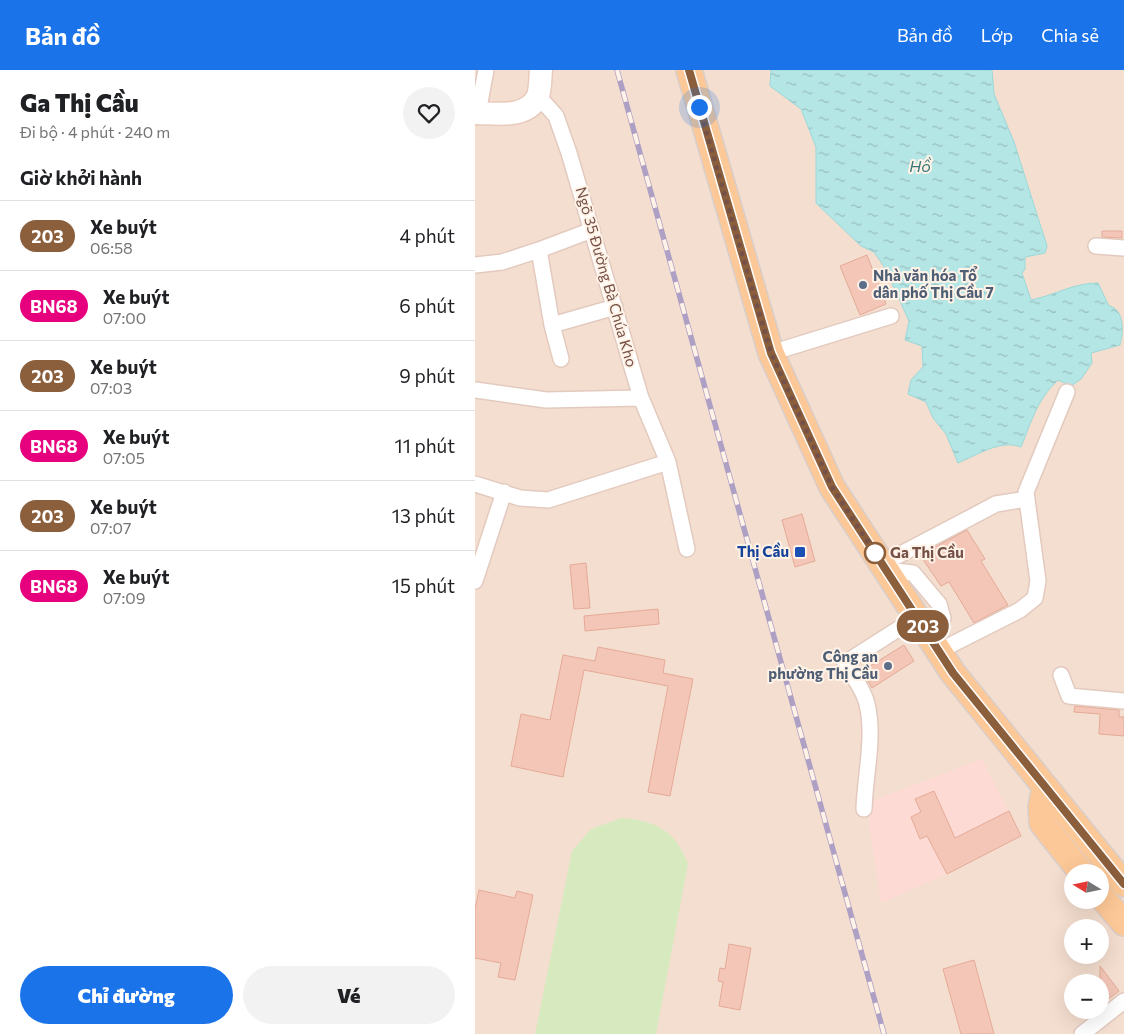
<!DOCTYPE html>
<html lang="vi">
<head>
<meta charset="utf-8">
<style>
	:root { --surface:#fff; --page:#f2f2f2; --text:#202124; --muted:#757577; --line:#e0e0e0; --accent:#1a73e8 }
	body { margin:0; font-family:Commissioner,sans-serif; background:var(--page); color:var(--text); height:100vh; display:flex; flex-direction:column; font-size:19px; white-space:nowrap }
	* { box-sizing:border-box; margin:0 }
	p { font-size:16px; color:var(--muted) }
	.icon { flex:none; width:28px; height:28px; fill:none; stroke:currentColor; stroke-width:2; stroke-linecap:round; stroke-linejoin:round }
	.map { position:relative; flex:1; overflow:hidden }
	.drawer { display:flex; flex-direction:column; background:var(--surface); width:475px }
	.drawer>* { flex:none }
	.badge { padding:0 10px; border-radius:16px; font-size:18px; line-height:32px }
	.needle { width:32px; rotate:280deg }
	.fabs { position:absolute; left:589px; top:794px; display:grid; gap:10px }
	.fabs a { display:grid; place-items:center; width:45px; height:45px; border-radius:50%; background:var(--surface); box-shadow:0 5px 20px #0002; font-size:25px }
	.you { position:absolute; width:25px; height:25px; margin:-12px; border:4px solid #fff; border-radius:50%; background:#1a73e8; box-shadow:0 0 0 8px #1a73e833 }
	.map>.badge { position:absolute; translate:-50% -50%; box-shadow:0 0 0 2px #fff }
	h2 { padding:0 20px; font-size:19px; line-height:45px }
	.round { display:grid; place-items:center; flex:none; width:52px; height:52px; border-radius:26px; background:var(--page) }
	.headline { display:flex; align-items:center; justify-content:space-between; height:85px; padding:0 20px }
	h1 { font-size:24px; font-weight:800; line-height:38px }
	.button { display:flex; gap:10px; margin-top:auto; padding:10px 20px }
	.button a { flex:1; height:58px; border-radius:30px; background:var(--accent); color:#fff; font-size:20px; font-weight:800; line-height:58px; text-align:center }
	.button a+a { background:var(--page); color:var(--text) }
	ul { padding:0; list-style:none }
	li { display:flex; align-items:center; gap:15px; height:70px; padding:0 20px; border-top:1px solid var(--line) }
	li div { flex:1 }
	li b { display:block; font-size:19px }
	li em { font-style:normal }
	li .badge { min-width:55px; font-weight:700; text-align:center }
	header { display:flex; align-items:center; gap:30px; box-sizing:border-box; height:70px; padding:0 25px; background:var(--accent); color:#fff }
	header strong { font-size:24px }
	nav { display:flex; gap:28px; margin-inline-start:auto; font-size:18px }
	main { display:flex; flex:1; min-height:0 }
	.map>svg:first-child { display:block }
	.residential { fill:#f4decf; fill-rule:evenodd }
	.commercial { fill:#fddad3 }
	.pitch { fill:#d7eabf }
	.water { fill:url(#water-ripples); stroke:#9bd8d8 }
	.building { fill:#f3c6b7; stroke:#e5aa97 }
	.lines { fill:none; stroke-linecap:round; stroke-linejoin:round }
	.street-casing { stroke:#e3cabf; stroke-width:18 }
	.secondary-casing { stroke:#e8cabc; stroke-width:25 }
	.primary-casing { stroke:#d8cecb; stroke-width:28 }
	.street { stroke:#fff; stroke-width:15 }
	.secondary { stroke:#fff; stroke-width:22 }
	.primary { stroke:#fdc897; stroke-width:25 }
	.rail-casing { stroke:#ae9fc5; stroke-width:5.5 }
	.rail { stroke:#fff2e7; stroke-width:4; stroke-dasharray:11; stroke-linecap:butt }
	.line-casing { stroke:#fff; stroke-width:11 }
	.line { stroke:#8b5e3c; stroke-width:8 }
	.walk { stroke:#745047; stroke-width:5; stroke-dasharray:0 9 }
	.service-dot { fill:#5c6f8a; stroke:#fff2e7; stroke-width:2 }
	.transit-dot { fill:#1a4fb4; stroke:#fff2e7; stroke-width:2 }
	.stop-dot { fill:#fff; stroke:#8b5e3c; stroke-width:2.5 }
	.labels { text-anchor:middle; stroke-width:4; stroke-linejoin:round; paint-order:stroke }
	.service-label { font-size:15px; font-weight:bold; fill:#4e5e75; stroke:#fff2e7; text-anchor:start }
	.street-label { font-size:15px; fill:#745047; stroke:#fff2e7 }
	.transit-label { font-size:15px; font-weight:bold; fill:#164399; stroke:#fff2e7; text-anchor:end }
	.stop-label { font-size:15px; font-weight:bold; fill:#745047; stroke:#fff2e7; text-anchor:start }
	.water-label { font-size:16px; font-style:italic; fill:#3b787a; stroke:#fff2e7 }
</style>
</head>
<body>
<header>
<strong>Bản đồ</strong>
<nav><a>Bản đồ</a><a>Lớp</a><a>Chia sẻ</a></nav>
</header>
<main>
<section class="drawer">
<div class="headline"><div><h1>Ga Thị Cầu</h1><p>Đi bộ · 4 phút · 240 m</p></div><a class="round"><svg class="icon" aria-label="heart" viewBox="0 0 24 24"><path d="M12 20l-8-8c-3-5 5-10 8-4 3-6 11-1 8 4z"/></svg></a></div>
<h2>Giờ khởi hành</h2>
<ul>
<li><span class="badge" style="background:#8b5e3c;color:#fff">203</span><div><b>Xe buýt</b><p>06:58</p></div><em>4 phút</em></li>
<li><span class="badge" style="background:#e6007e;color:#fff">BN68</span><div><b>Xe buýt</b><p>07:00</p></div><em>6 phút</em></li>
<li><span class="badge" style="background:#8b5e3c;color:#fff">203</span><div><b>Xe buýt</b><p>07:03</p></div><em>9 phút</em></li>
<li><span class="badge" style="background:#e6007e;color:#fff">BN68</span><div><b>Xe buýt</b><p>07:05</p></div><em>11 phút</em></li>
<li><span class="badge" style="background:#8b5e3c;color:#fff">203</span><div><b>Xe buýt</b><p>07:07</p></div><em>13 phút</em></li>
<li><span class="badge" style="background:#e6007e;color:#fff">BN68</span><div><b>Xe buýt</b><p>07:09</p></div><em>15 phút</em></li>
</ul>
<div class="button"><a>Chỉ đường</a><a>Vé</a></div>
</section>
<div class="map">
<svg width="649" height="964" viewBox="0 0 649 964">
	<defs>
		<pattern id="water-ripples" width="26" height="14" patternUnits="userSpaceOnUse" patternTransform="scale(1.25)"><rect width="26" height="14" fill="#b5e6e6"/><path d="M2 4q2-2 4 0t4 0M15 11q2-2 4 0t4 0" fill="none" stroke="#98bdbc"/></pattern>
	</defs>
	<rect width="100%" height="100%" fill="#fdede0"/>
	<path class="residential" d="M0,0h649v964h-649zM598,802h27v28h-27zM598,858h27v27h-27zM598,912h27v28h-27z"/>
	<path class="commercial" d="M507,689l39,77 -74,38 -66,29 -12,-77v-24z"/>
	<path class="pitch" d="M147,748c33,2 54,13 66,46l-32,170h-121l37,-183 19,-22z"/>
	<path class="water" d="M296,0h221l2,24 20,48 33,104 -2,7 -20,4v12l-3,4 9,27c25,-5 42,-17 67,-17l11,23c15,3 15,25 11,39l-29,8 1,10 -11,16 -10,7 -13,-6c-21,20 -26,40 -37,67 -20,-8 -44,8 -63,16l-12,-29 -13,-16 -7,-16 -18,-8 3,-14 12,-13 -1,-21 -17,-6 4,-19 -24,-53 -11,-16 -13,-6 -45,-43v-56l-15,-38 -31,-23z"/>
	<path class="building" d="M627,161h20v7l-20,-1z
		M392,185l19,49 -26,11 -20,-49z
		M327,444l13,47 -20,6 -13,-47z
		M492,460l18,29 -4,2 27,44 -34,18 -25,-41 -8,4 -21,-31z
		M111,493l4,45 -16,1 -4,-44z
		M183,539l1,15 -74,7 -1,-15z
		M429,575l10,16 -42,27 -10,-17z
		M123,577l67,13 -2,13 30,6 -23,117 -22,-4 20,-106 -84,-16 -21,107 -52,-11 10,-52 29,6 13,-65 32,6z
		M600,636l44,4v7h5v19l-25,-2 1,-20 -26,-2z
		M459,721l21,47 54,-27 12,25 -74,38 -20,-38 -7,3 -9,-22 10,-5 -6,-13z
		M4,820l36,8 2,-7 16,4 -18,85 -17,-3 3,-14 -26,-5v-49z
		M254,874l22,4 -11,62 -21,-4 4,-24 -5,-1 2,-13 5,1z
		M499,890l20,74h-33l-18,-65z
		M625,896l19,25 -19,14z"/>
	<g class="lines">
		<g class="street-casing">
			<path id="street" d="M63,26l18,20 13,37 72,245 27,64 19,87
				M3,43l8,-43
				M621,176l28,2
				M64,180l53,-20
				M0,195l27,-3 37,-12 13,75 9,34
				M77,255l63,-18
				M296,283l120,-37
				M0,320l71,10 95,-2
				M0,414l45,14 28,2 120,-38
				M407,494l114,-60 31,-5
				M411,500l27,3 26,31 4,14 -8,27
				M0,511l29,-89
				M464,581l81,-41 15,-12 3,-17 -12,-89 41,-100
				M586,605l8,21 55,5
				M389,739c1,-34 11,-72 3,-105 -3,-14 -15,-29 -22,-41l72,-46
				M607,964l42,-33"/>
		</g>
		<g class="secondary-casing">
			<path id="secondary" d="M0,43c21,0 50,6 62,-15 4,-8 3,-20 4,-28"/>
		</g>
		<g class="primary-casing">
			<path id="primary" d="M214,0l82,283 61,134 121,186 171,211
				M570,717l-4,20 1,16 39,49
				M625,825l24,28"/>
		</g>
		<use href="#street" class="street"/>
		<use href="#secondary" class="secondary"/>
		<use href="#primary" class="primary"/>
		<g class="rail-casing">
			<path id="rail" d="M142,0l267,964"/>
		</g>
		<use href="#rail" class="rail"/>
	</g>
	<g class="lines">
		<g class="line-casing">
			<path id="line" d="M214,0l82,283 61,134 121,186 171,211"/>
		</g>
		<use href="#line" class="line"/>
		<path class="walk" d="M224,37l72,246 61,134 43,66"/>
	</g>
	<g class="service-dot">
		<circle cx="388" cy="215" r="5"/>
		<circle cx="413" cy="596" r="5"/>
	</g>
	<rect class="transit-dot" x="319" y="476" width="12" height="12" rx="2.5"/>
	<circle class="stop-dot" cx="400" cy="483" r="10"/>
	<g class="labels">
		<g class="service-label">
			<text x="398" y="211">Nhà văn hóa Tổ<tspan x="398" dy="17">dân phố Thị Cầu 7</tspan></text>
			<text x="403" y="592" text-anchor="end">Công an<tspan x="403" dy="17">phường Thị Cầu</tspan></text>
		</g>
		<g class="street-label">
			<text transform="translate(131 207) rotate(74)" y="5">Ngõ 35 Đường Bà Chúa Kho</text>
		</g>
		<g class="transit-label">
			<text x="314" y="487">Thị Cầu</text>
		</g>
		<g class="stop-label">
			<text x="415" y="488">Ga Thị Cầu</text>
		</g>
		<g class="water-label">
			<text x="445" y="102">Hồ</text>
		</g>
	</g>
</svg>
<div class="fabs">
<a><svg class="needle" viewBox="-14 -14 28 28"><path d="M0-13l5 13h-10z" fill="#e53935"/><path d="M0 13l5-13h-10z" fill="#757577"/></svg></a>
<a>+</a>
<a>−</a>
</div>
<div class="you" style="left:224px;top:37px"></div>
<b class="badge" style="left:448px;top:556px;background:#8b5e3c;color:#fff">203</b>
</div>
</main>
</body>
</html>
